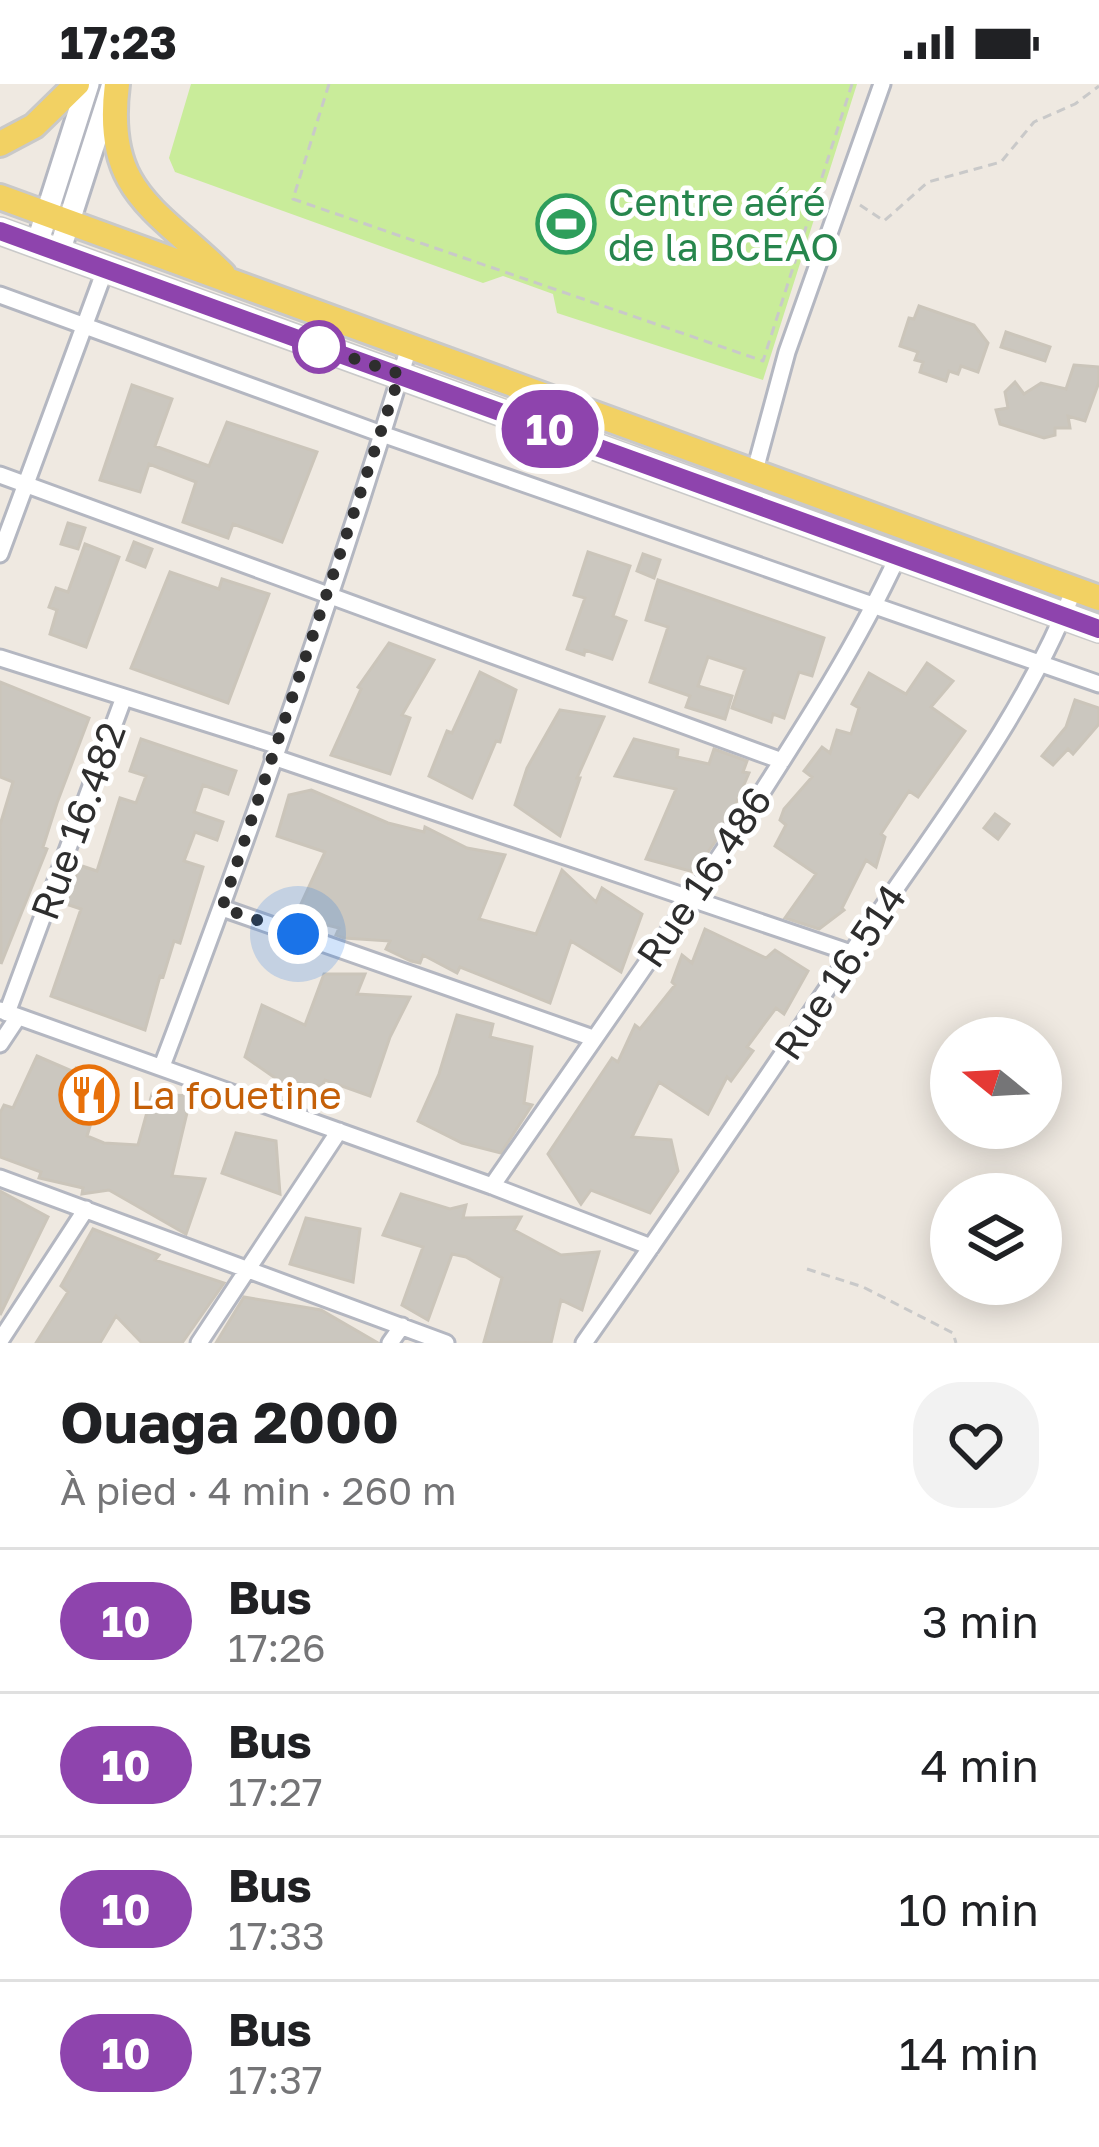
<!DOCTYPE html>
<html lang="fr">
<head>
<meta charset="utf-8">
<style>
	:root { --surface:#fff; --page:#f2f2f2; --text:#202124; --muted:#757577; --line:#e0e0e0 }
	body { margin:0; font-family:"Golos Text",sans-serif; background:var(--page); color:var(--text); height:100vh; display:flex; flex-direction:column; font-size:45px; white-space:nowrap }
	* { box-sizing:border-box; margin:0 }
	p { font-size:39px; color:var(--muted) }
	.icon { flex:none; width:66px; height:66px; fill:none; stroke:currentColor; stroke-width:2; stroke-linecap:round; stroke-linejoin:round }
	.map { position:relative; height:1259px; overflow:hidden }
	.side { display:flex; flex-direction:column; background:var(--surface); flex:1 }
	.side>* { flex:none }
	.badge { padding:0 24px; border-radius:39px; font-size:42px; line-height:78px }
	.needle { width:78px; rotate:288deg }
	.buttons { position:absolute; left:930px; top:933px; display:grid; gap:24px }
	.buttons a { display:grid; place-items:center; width:132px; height:132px; border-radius:50%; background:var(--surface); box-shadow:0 6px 30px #0003; font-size:60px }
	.you { position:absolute; width:60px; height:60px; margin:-30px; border:9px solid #fff; border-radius:50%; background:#1a73e8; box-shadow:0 0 0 18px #1a73e833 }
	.map>.badge { position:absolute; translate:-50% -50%; box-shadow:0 0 0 6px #fff }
	.round { display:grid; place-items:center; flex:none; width:126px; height:126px; border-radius:48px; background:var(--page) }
	.head { display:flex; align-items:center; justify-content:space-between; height:204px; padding:0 60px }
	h1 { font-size:57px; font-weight:700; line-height:90px }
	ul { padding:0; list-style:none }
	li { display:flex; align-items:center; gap:36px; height:144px; padding:0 60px; border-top:3px solid var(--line) }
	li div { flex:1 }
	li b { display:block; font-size:45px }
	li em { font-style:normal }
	li .badge { min-width:132px; font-weight:700; text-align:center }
	.status { display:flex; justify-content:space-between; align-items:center; height:84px; padding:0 60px; background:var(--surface); direction:ltr }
	.status svg { height:33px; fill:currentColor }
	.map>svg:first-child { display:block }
	.pitch { fill:#c9ec9a }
	.building { fill:#cbc7bf; stroke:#cbc5ba; stroke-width:3 }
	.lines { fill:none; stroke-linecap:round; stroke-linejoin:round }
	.minor-casing { stroke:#b4b7c1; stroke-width:21 }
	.secondary-casing { stroke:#b4b7c1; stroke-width:27 }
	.primary-casing { stroke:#c9c9c9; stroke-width:30 }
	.path { stroke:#c9c9c9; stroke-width:3; stroke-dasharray:9 6; stroke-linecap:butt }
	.minor { stroke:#fff; stroke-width:15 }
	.secondary { stroke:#fff; stroke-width:21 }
	.primary { stroke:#f2d163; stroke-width:24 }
	.line-casing { stroke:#fff; stroke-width:27 }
	.line { stroke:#8e44ad; stroke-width:18 }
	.walk { stroke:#2e2e2e; stroke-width:12; stroke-dasharray:0 21.6 }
	.stop-dot { fill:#fff; stroke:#8e44ad; stroke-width:6 }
	.labels { text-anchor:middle; stroke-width:10; stroke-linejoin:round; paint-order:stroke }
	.leisure-label { font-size:39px; fill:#27864d; stroke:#fff; text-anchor:start }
	.street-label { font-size:39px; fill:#2e2e2e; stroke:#fff }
	.food-label { font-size:39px; fill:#c56008; stroke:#fff; text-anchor:start }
</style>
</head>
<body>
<div class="status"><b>17:23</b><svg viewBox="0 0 49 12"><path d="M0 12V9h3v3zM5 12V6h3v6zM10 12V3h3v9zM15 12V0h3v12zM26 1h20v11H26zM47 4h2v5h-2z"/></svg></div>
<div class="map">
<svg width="1099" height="1259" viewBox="0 0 1099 1259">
	<rect width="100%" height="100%" fill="#efe9e1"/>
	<path class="pitch" d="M191,0h666l-94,296 -206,-67 -4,-19 -50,-18 -20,7 -308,-111 -6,-14z"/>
	<path class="building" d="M919,222l55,19 14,18 -10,29 -17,-6 -3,8 -9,-3 -3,10 -26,-9 3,-10 -8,-2 3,-8 -18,-6 9,-28 5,1z
		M1006,248l44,15 -5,14 -44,-14z
		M1074,281l25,2v15l-14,39 -17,-5 2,12h-15v7l-11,3 -44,-14 -4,-14 12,-2 -3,-16 10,-10 9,12 17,-11 25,6z
		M132,301l40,14 -17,47 54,20 18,-44 90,30 -35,90 -49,-18 -5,14 -45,-16 13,-40 -47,-18 -9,28 -40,-12z
		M68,439l17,5 -7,21 -17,-5z
		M134,458l18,7 -7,18 -18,-7z
		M85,460l34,13 -33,90 -36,-13 7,-24 -8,-3 7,-19 12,4z
		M588,468l42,14 -17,50 13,5 -14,38 -27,-9 -1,5 -17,-6 18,-51 -11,-3z
		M643,470l17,6 -6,18 -17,-7z
		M170,488l49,17 3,-10 47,15 -41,109 -97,-35z
		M658,496l166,58 -12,38 -13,-4 -15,46 -11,-4 -2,8 -39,-14 13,-39 -37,-12 -10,29 34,10 -7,23 -39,-12 4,-11 -40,-14 18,-55 -22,-7z
		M389,559l45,17 -32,55 8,3 -20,56 -59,-19 30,-66 -3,-2z
		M927,579l26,18 -22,26 34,24 -47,66 -9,-6 -28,43 4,3 -9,30 -10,-7 -24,48 2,2 -25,19 -34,-11 31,-44 -41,-28 11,-21 -6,-5 4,-11 28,-32 -8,-6 18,-24 8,6 7,-23 14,4 8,-26 -7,-4 17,-31 37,21z
		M480,588l36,18 -16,52 -4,-1 -24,57 -43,-22 18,-45 5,2z
		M0,598l89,36 -32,85 -14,44 4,2 -46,115 -1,-139 13,-43 -13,-5z
		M1075,616l24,8v16l-26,30 -5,-5 -15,16 -11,-9 24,-29z
		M560,626l44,7 -27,61h3l-20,58 -45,-31 12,-37z
		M141,655l95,32 -8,23 -25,-9 -9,27 29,10 -6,18 -22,-8 -11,29 19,6 -23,76 -6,-2 -11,36 -3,-1 -15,54 -94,-34 30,-87 -15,-5 13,-39 18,6 23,-73 16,5 10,-27 -16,-5z
		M634,655l44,11 -1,7 32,7 5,-15 33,12 -4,11 6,1 -23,53 -32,46 -48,-13 30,-70 -61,-13z
		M311,706l77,33 36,9 1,-5 42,21 38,7 -26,64 57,15 26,-64 34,32 6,-14 40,26 -21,58 -50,-31 -21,62 -90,-36 -3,6 -34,-18 -3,8 -9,-2 -25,-12 4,-8 -46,-3 -8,-3 3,-7 -44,-11 30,-65 -48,-16 12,-41z
		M995,730l14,10 -11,15 -14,-11z
		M705,845l61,29 9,-8 33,21 -24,43 -8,-6 -29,39 6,4 -22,30 -4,-4 -19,37 -49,-32 -27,55 39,3 7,31 -28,42 -59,-23 -10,14 -33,-50 64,-96 6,4 17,-37 5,4 35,-44 -3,-3 10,-27 10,8z
		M324,890h41l-8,20 53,3 -20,40 -20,59 -45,-16 -3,6 -41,-4 -36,-25 17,-52 43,20z
		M457,931l36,9 -3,13 42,10 -8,56 8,2 -31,48 -39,-10 -44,-22 21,-47z
		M37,972l37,16 2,-4 29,10 -18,58 17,7 34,2 14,-51 39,2 -19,80 33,3 -19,55 -77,-44 -27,4 1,-6 -44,-10 2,-6 -41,-15v-44l4,-8 9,3z
		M236,1049l40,8 4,53 -58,-21z
		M0,1107l48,26 -48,98z
		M401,1110l49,15 16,-4 -3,13 58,-1 -7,13 47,25 38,-3 -17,58 -21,-10 -10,43 -67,-1 18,-64 -36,-21 -14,-3 -24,66 -26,-15 21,-58 -40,-12z
		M306,1134l54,11 -7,53 -63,-18z
		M93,1145l66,26 -4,5 69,23 -42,60h-40l-26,-27 -16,27h-64l32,-51 -7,-6z
		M244,1213l77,13 57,33h-162z"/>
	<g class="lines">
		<g class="minor-casing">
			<path id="minor" d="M0,211l379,138 720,251
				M754,390l33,-122 95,-268
				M0,391l782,286
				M0,470l105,-284
				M0,574l276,87
				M273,673l578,196
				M222,824l371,130
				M0,926l492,176 159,61
				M7,929l117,-316
				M0,960l18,-27
				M162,982c90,-237 174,-479 248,-722
				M0,1094l446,165
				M492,1102c85,-123 172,-245 254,-369 54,-84 110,-170 152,-261
				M0,1257l86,-132
				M199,1259l140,-212
				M390,1259l12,-17
				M584,1259c98,-139 192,-280 288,-420 73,-107 155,-213 202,-334"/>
		</g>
		<g class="secondary-casing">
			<path id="secondary" d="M37,160l51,-160
				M59,168l53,-165"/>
		</g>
		<g class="primary-casing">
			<path id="primary" d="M117,0c-14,108 40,125 106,190
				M0,60l34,-18 43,-42
				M0,113l1099,401
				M0,147l1099,398"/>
		</g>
		<path class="path" d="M329,0l-36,115 470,162 89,-277
			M860,121l24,16 44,-39 73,-20 33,-40 41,-18 24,-18
			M807,1185l56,18 90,46 3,10"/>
		<use href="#minor" class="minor"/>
		<use href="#secondary" class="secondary"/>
		<use href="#primary" class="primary"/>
	</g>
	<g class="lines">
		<g class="line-casing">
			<path id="line" d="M0,147l1099,398"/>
		</g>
		<use href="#line" class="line"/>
		<path class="walk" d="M298,850l-76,-26 178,-534 -81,-27"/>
	</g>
	<defs>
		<g id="stadium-ring" transform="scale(3)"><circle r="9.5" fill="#fff" stroke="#2e9e5b" stroke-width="1.5"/><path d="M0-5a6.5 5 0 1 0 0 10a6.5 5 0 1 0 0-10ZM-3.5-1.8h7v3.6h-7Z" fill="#2e9e5b"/></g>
		<g id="restaurant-ring" transform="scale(3)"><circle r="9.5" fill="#fff" stroke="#e8710a" stroke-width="1.5"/><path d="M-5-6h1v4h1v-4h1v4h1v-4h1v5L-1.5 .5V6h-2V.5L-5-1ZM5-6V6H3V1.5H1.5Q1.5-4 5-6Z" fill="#e8710a"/></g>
	</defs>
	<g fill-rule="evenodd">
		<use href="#stadium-ring" x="566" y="140"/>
		<use href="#restaurant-ring" x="89" y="1011"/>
	</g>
	<circle class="stop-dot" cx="319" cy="263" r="24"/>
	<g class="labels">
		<g class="leisure-label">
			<text x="608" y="132">Centre aéré<tspan x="608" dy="45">de la BCEAO</tspan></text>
		</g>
		<g class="street-label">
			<text transform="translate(78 737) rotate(-70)" y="14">Rue 16.482</text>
			<text transform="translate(704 793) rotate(-56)" y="14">Rue 16.486</text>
			<text transform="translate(840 888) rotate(-56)" y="14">Rue 16.514</text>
		</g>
		<g class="food-label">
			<text x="131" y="1025">La fouetine</text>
		</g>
	</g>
</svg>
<div class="buttons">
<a><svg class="needle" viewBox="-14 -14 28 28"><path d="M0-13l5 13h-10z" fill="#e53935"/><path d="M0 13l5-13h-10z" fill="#757577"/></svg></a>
<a><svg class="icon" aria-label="layers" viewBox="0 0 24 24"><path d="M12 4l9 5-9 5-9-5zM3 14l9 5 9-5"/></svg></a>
</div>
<div class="you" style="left:298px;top:850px"></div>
<b class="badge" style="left:550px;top:345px;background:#8e44ad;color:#fff">10</b>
</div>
<section class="side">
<div class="head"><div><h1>Ouaga 2000</h1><p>À pied · 4 min · 260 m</p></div><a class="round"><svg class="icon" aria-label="heart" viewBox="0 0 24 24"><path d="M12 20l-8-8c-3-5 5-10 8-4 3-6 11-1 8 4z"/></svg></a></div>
<ul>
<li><span class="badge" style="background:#8e44ad;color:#fff">10</span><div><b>Bus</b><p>17:26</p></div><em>3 min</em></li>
<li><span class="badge" style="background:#8e44ad;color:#fff">10</span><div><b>Bus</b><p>17:27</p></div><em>4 min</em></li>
<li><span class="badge" style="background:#8e44ad;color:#fff">10</span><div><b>Bus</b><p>17:33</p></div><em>10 min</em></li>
<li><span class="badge" style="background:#8e44ad;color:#fff">10</span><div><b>Bus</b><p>17:37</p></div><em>14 min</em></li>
</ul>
</section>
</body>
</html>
